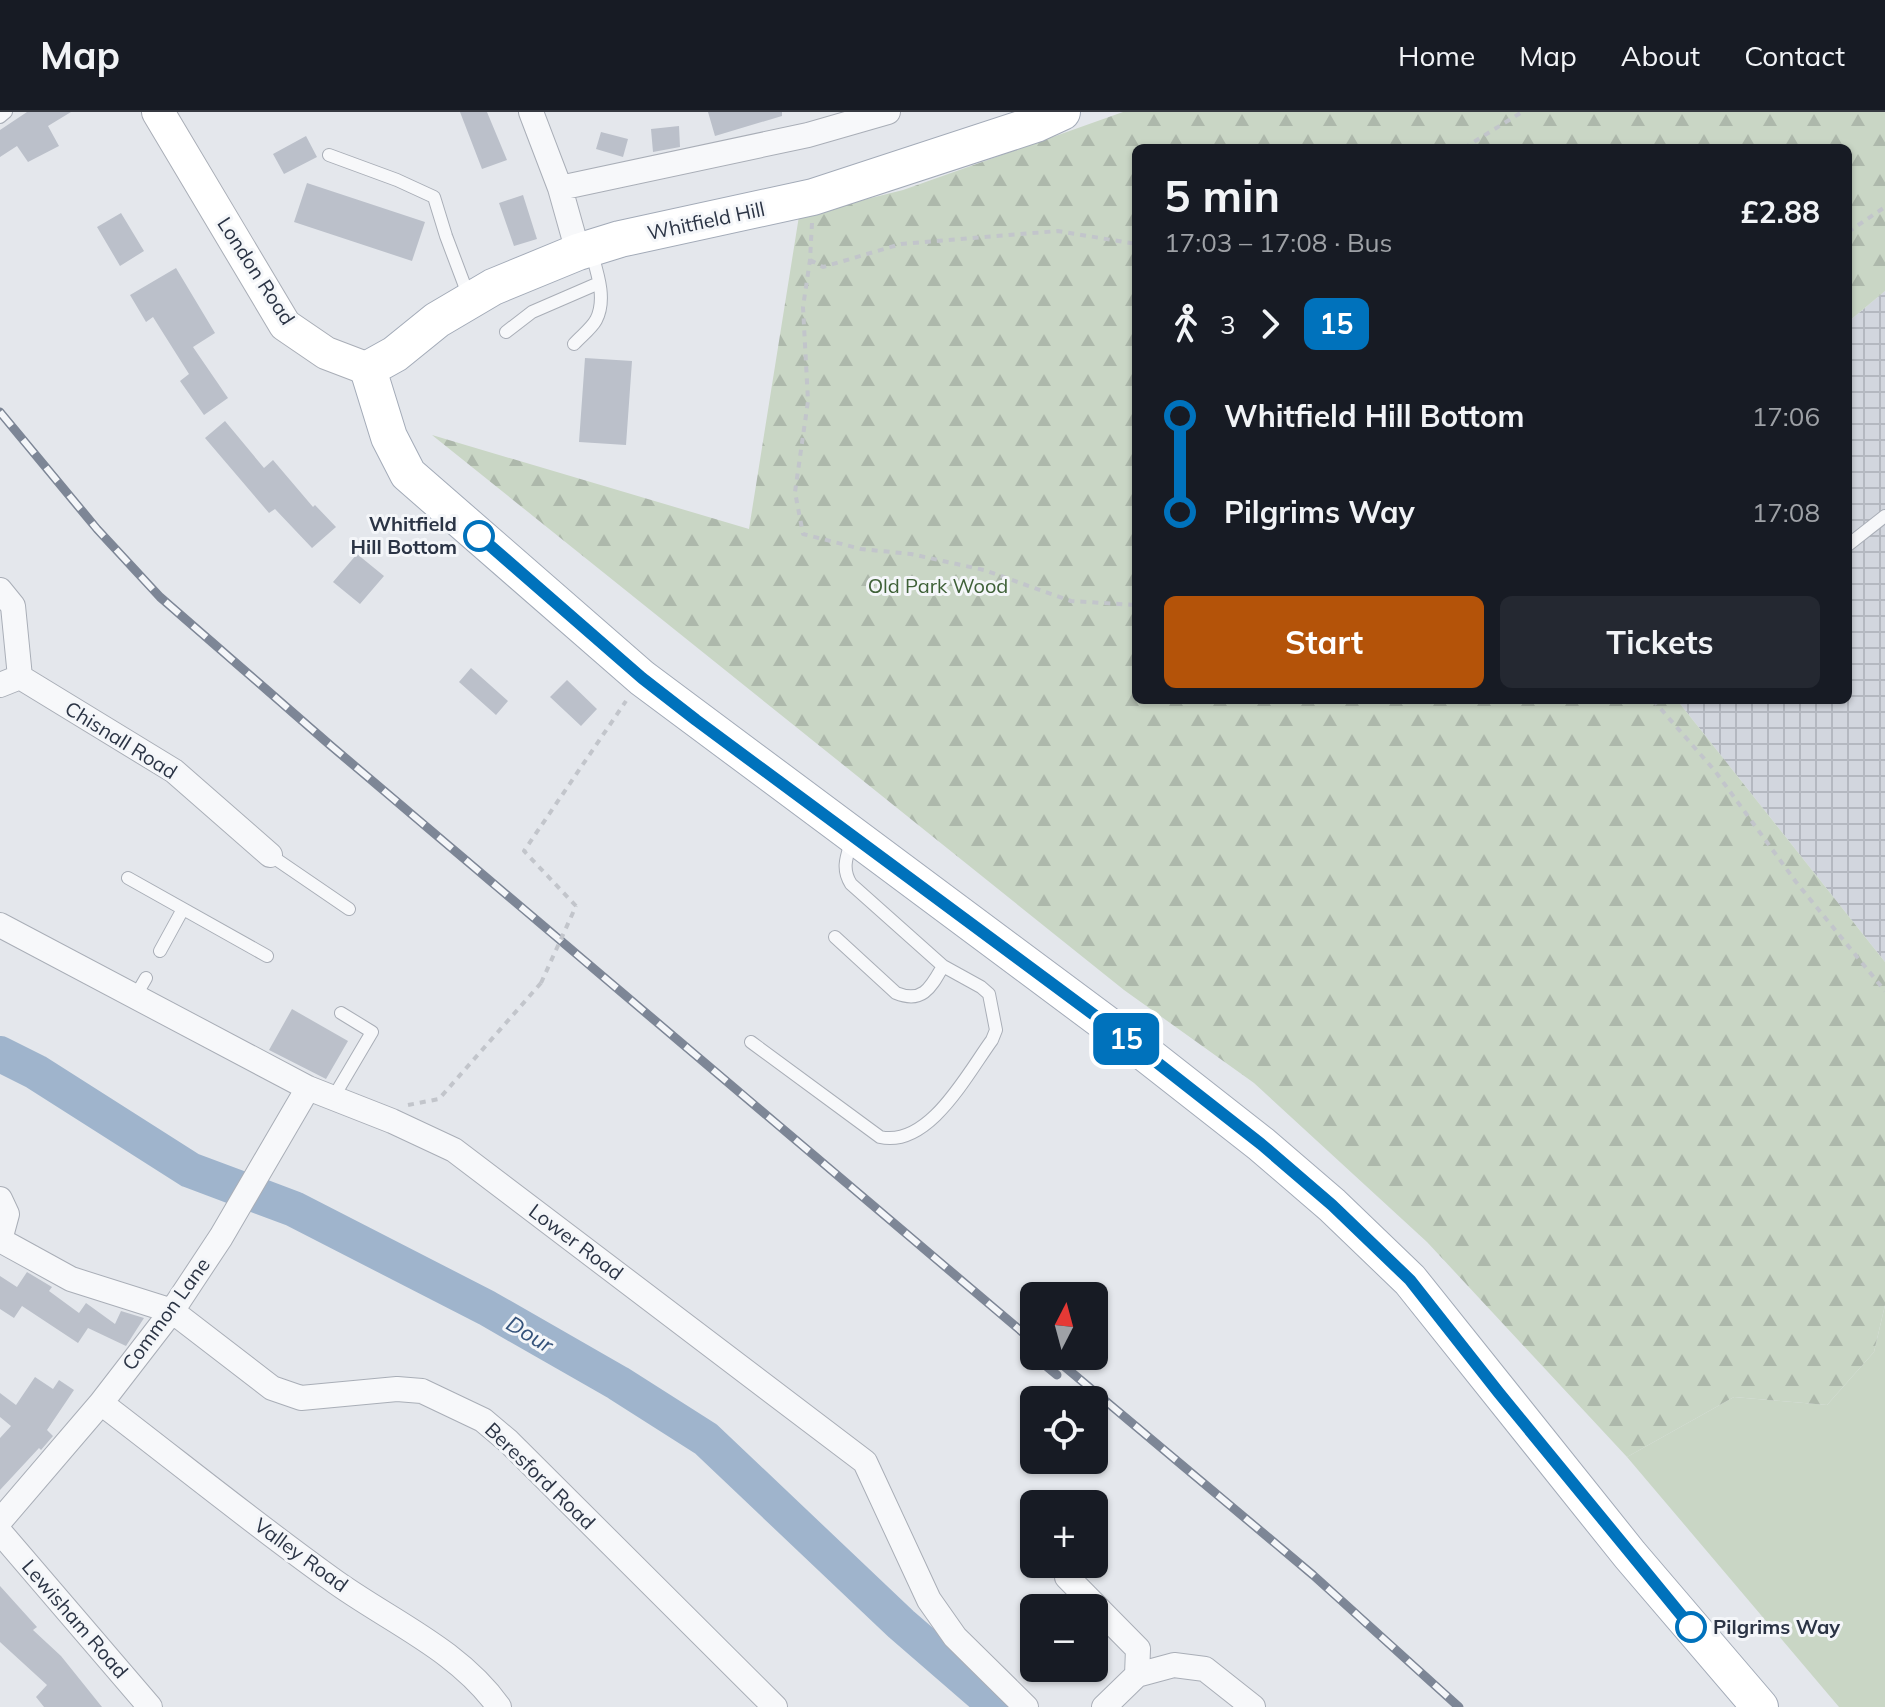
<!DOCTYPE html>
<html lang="en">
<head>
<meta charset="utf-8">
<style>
	:root { --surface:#171b24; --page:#242831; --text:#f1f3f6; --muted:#9ea1a6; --line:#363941; --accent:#b45309 }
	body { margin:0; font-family:Mulish,sans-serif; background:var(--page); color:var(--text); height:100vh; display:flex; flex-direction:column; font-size:30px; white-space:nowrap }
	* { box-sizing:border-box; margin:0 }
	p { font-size:26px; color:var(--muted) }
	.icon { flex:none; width:44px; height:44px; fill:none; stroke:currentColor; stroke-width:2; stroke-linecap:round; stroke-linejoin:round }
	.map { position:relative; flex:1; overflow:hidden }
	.side { position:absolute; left:1132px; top:32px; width:720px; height:560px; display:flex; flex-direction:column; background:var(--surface); border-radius:12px; box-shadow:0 2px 6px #0004 }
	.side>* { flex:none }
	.badge { padding:0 16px; border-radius:12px; font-size:28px; line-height:52px }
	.needle { width:52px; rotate:6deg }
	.fabs { position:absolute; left:1020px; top:1170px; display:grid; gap:16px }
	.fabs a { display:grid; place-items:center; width:88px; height:88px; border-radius:12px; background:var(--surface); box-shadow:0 2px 6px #0004; font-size:40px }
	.map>.badge { position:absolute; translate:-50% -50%; box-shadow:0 0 0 4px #fff }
	.legs { display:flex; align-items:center; gap:12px; height:88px; padding:0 32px; font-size:26px }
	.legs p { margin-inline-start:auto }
	.summary { display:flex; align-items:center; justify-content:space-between; height:136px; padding:0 32px }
	h1 { font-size:44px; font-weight:700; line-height:60px }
	.primary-button { display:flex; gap:16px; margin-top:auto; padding:16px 32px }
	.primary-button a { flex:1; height:92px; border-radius:12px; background:var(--accent); color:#fff; font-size:32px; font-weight:700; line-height:92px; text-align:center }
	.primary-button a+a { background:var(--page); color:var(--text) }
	ul { padding:0 32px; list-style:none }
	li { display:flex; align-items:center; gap:28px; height:96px; font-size:30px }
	li i { display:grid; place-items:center; width:12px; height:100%; margin:0 10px; background:currentColor }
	li i::after { content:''; width:20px; height:20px; margin:-10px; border:6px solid; border-radius:50%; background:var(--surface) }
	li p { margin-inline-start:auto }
	li:first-child i { background:linear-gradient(#0000 50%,currentColor 0) }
	li:last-child i { background:linear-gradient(currentColor 50%,#0000 0) }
	header { display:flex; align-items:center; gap:48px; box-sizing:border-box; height:112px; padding:0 40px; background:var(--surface); border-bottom:2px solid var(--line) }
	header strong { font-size:38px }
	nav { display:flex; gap:44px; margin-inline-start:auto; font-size:28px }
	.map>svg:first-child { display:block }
	.industrial { fill:url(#industrial-grid) }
	.green { fill:#c9d6c5 }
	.forest { fill:url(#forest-firs) }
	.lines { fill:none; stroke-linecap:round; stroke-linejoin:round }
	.river { stroke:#9fb4cc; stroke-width:36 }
	.building { fill:#bbc0ca }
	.lane-casing { stroke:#a9aeb7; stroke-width:14 }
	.street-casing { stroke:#a9aeb7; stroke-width:26 }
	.secondary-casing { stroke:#a9aeb7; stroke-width:34 }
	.primary-casing { stroke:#a3abb8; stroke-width:38 }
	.path { stroke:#c2c5cb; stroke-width:4; stroke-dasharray:6 6; stroke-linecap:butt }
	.lane { stroke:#f7f8fa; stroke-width:12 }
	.street { stroke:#f7f8fa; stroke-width:24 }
	.secondary { stroke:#fff; stroke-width:32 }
	.primary { stroke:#fff; stroke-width:36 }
	.rail-casing { stroke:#7d8696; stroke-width:9 }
	.rail { stroke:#f4f6f9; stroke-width:6; stroke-dasharray:18; stroke-linecap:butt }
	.path-bridge { stroke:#c2c5cb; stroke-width:4; stroke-dasharray:6 6; stroke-linecap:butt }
	.line-1-casing { stroke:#fff; stroke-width:18 }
	.line-1 { stroke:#0072bc; stroke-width:12 }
	.stop-1-dot { fill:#fff; stroke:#0072bc; stroke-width:4 }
	.labels { text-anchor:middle; stroke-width:6; stroke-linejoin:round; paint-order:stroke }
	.street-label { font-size:20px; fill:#2b3445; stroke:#f4f6f9 }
	.stop-label { font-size:20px; font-weight:bold; fill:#2b3445; stroke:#f4f6f9; text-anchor:end }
	.park-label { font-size:20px; fill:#3f6138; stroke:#f4f6f9 }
	.water-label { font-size:22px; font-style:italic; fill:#34527a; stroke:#f4f6f9 }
</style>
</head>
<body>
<header>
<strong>Map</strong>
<nav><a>Home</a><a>Map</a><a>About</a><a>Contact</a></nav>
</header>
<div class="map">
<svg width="1885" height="1595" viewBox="0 0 1885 1595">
	<defs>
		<pattern id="industrial-grid" width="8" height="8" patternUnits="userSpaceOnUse" patternTransform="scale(2)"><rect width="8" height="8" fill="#d2d6de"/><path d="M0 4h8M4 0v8" fill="none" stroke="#b4b8c0"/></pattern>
		<pattern id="forest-firs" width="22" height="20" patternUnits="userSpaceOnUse" patternTransform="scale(2)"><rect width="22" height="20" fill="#c9d6c5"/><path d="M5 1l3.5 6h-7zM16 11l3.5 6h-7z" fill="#adb8ab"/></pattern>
	</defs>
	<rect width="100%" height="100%" fill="#e4e7ec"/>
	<path class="industrial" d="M1885,179v671l-208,-262h171v-378z"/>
	<path class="green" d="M1885,1193v402h-46l-212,-250 107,-60 93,8 47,-53z"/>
	<path class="forest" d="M1123,0h762v179l-37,31v-174h-712v552h541l208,262v343l-11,47 -47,53 -93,-8 -107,60 -200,-215 -173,-159 -130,-93 -692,-555 317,94 50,-313 104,-26z"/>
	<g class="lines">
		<path class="river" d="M0,942l36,18 154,98 104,39 193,99 131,75 88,56 195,185 96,83"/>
	</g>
	<path class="building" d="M27,0h44l-23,14 11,20 -31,16 -11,-16 -17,11v-27z
		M460,0h27l20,48 -25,9z
		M708,0h74v4l-67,20z
		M679,14l1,21 -27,5 -2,-23z
		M601,20l27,7 -5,18 -27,-8z
		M306,24l11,21 -33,17 -11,-20z
		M307,71l118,39 -13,39 -118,-39z
		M523,83l14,44 -23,7 -15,-43z
		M121,101l23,38 -24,15 -23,-39z
		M176,156l39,65 -22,14 35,51 -24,17 -24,-34 9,-7 -36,-57 -7,5 -16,-27z
		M585,246l47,3 -6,84 -47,-3z
		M225,309l39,47 9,-8 40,47 2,-2 21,22 -24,21 -37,-39 -6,4 -64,-75z
		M357,442l27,22 -24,28 -27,-22z
		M471,556l37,33 -12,14 -37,-33z
		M567,568l30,29 -16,17 -31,-29z
		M292,897l56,32 -22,38 -57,-29z
		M27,1160l25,15 -3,4 30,22 7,-10 29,21 6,-13 23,7 -18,28 -38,-18 -10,15 -56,-37 -8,12 -14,-9v-33l17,11z
		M35,1265l18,12 6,-9 15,10 -27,40 6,6 -12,14 -2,-2 -39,42v-52l11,-12 -11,-9v-24l16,12z
		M0,1474l37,41 -4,3 28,26 41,51h-58l-8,-10 11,-12 -47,-43z"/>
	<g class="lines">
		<g class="lane-casing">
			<path id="lane" d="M0,5l6,-5
				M329,43l68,25 37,17 12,39 23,61
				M506,220l26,-20 67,-29
				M574,232c7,-8 17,-15 22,-24 11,-21 1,-48 -5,-69
				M1848,433l37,-29
				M270,743l79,54
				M128,766l139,78
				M835,825l61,56c27,11 35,-6 47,-27
				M160,839l23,-42
				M135,885l11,-19
				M751,930l129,95c49,11 87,-63 112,-97l4,-10 -7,-36 -8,-7 -38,-21 -92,-82c-10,-16 -4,-28 1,-45
				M333,986l39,-66 -31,-19"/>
		</g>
		<g class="street-casing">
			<path id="street" d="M531,0l29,76 18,64
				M560,76l248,-53 80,-23
				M0,478l13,16 7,71
				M0,573l20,-8 154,94 96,84
				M0,813l308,163 84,33 62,29 411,312 64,138 26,37 71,70
				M0,1087l7,15 -7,26
				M0,1128l71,39 101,32 100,77 29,10 96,-9 25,2 61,29 25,21 267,266
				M101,1291c76,58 151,119 229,175 57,42 127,70 169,129
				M0,1409l101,-118 71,-92 49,-74 87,-149
				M0,1420l150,175
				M1067,1465l71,72 -1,26
				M1104,1595l33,-32 37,-10 31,4 48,38"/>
		</g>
		<g class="secondary-casing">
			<path id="secondary" d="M158,0l127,213 41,28 42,16"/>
		</g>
		<g class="primary-casing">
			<path id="primary" d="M1062,0l-26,12 -223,73 -193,42 -42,13 -85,35 -56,33 -42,34 -27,15 21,68 19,37 234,204 494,368 125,98 71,61 78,75 220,275 130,152"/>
		</g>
		<path class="path" d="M1464,36l58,-36
			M812,111l-2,37 -7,47 5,94 -13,91 8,42 58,15 50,5 73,16 87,31 65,4
			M1848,120l37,-25
			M810,148l13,7 78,-23 157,-13 78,13
			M1653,588l62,71 81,111 89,109
			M576,794l-52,-55 102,-150
			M408,993l31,-6 102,-116"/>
		<use href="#lane" class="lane"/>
		<use href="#street" class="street"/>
		<use href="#secondary" class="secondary"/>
		<use href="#primary" class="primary"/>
		<g class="rail-casing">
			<path id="rail" d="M0,300l97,117 63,68 170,148 704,597
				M1034,1244l23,19
				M1052,1244l261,219 146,132"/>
		</g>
		<use href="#rail" class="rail"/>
		<path class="path-bridge" d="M541,871l35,-77"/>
	</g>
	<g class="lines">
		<g class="line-1-casing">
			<path id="line-1" d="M479,424l163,142 54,42 440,326 125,98 71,61 78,75 89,113 192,234"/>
		</g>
		<use href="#line-1" class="line-1"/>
	</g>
	<g class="stop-1-dot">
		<circle cx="479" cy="424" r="14"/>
		<circle cx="1691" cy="1515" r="14"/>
	</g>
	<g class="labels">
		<g class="street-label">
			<text transform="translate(706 109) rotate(-12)" y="7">Whitfield Hill</text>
			<text transform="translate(256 159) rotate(57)" y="7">London Road</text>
			<text transform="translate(121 628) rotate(32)" y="7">Chisnall Road</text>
			<text transform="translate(576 1130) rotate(37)" y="7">Lower Road</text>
			<text transform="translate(166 1202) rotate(-54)" y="7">Common Lane</text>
			<text transform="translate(540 1364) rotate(44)" y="7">Beresford Road</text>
			<text transform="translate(301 1443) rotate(36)" y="7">Valley Road</text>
			<text transform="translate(75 1507) rotate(49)" y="7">Lewisham Road</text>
		</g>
		<g class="stop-label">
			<text x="457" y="419">Whitfield<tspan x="457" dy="23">Hill Bottom</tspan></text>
			<text x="1713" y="1522" text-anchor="start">Pilgrims Way</text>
		</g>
		<g class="park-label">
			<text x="938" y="481">Old Park Wood</text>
		</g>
		<g class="water-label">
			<text transform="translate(530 1222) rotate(31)" y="8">Dour</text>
		</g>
	</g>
</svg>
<div class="fabs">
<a><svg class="needle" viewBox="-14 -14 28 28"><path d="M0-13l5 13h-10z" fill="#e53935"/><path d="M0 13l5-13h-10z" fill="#9ea1a6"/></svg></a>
<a><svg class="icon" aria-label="locate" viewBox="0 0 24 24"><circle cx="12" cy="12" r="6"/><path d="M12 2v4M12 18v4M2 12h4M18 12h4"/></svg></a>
<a>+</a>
<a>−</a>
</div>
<b class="badge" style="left:1126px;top:927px;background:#0072bc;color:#fff">15</b>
<section class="side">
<div class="summary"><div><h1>5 min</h1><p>17:03 – 17:08 · Bus</p></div><b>£2.88</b></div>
<div class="legs"><svg class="icon" aria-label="walk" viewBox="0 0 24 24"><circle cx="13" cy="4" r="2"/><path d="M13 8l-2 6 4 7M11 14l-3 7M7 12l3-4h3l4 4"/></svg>3<svg class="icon" aria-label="forward" viewBox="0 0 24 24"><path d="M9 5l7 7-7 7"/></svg><b class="badge" style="background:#0072bc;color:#fff">15</b></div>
<ul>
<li><i style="color:#0072bc"></i><b>Whitfield Hill Bottom</b><p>17:06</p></li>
<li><i style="color:#0072bc"></i><b>Pilgrims Way</b><p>17:08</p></li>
</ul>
<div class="primary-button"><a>Start</a><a>Tickets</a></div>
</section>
</div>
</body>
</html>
